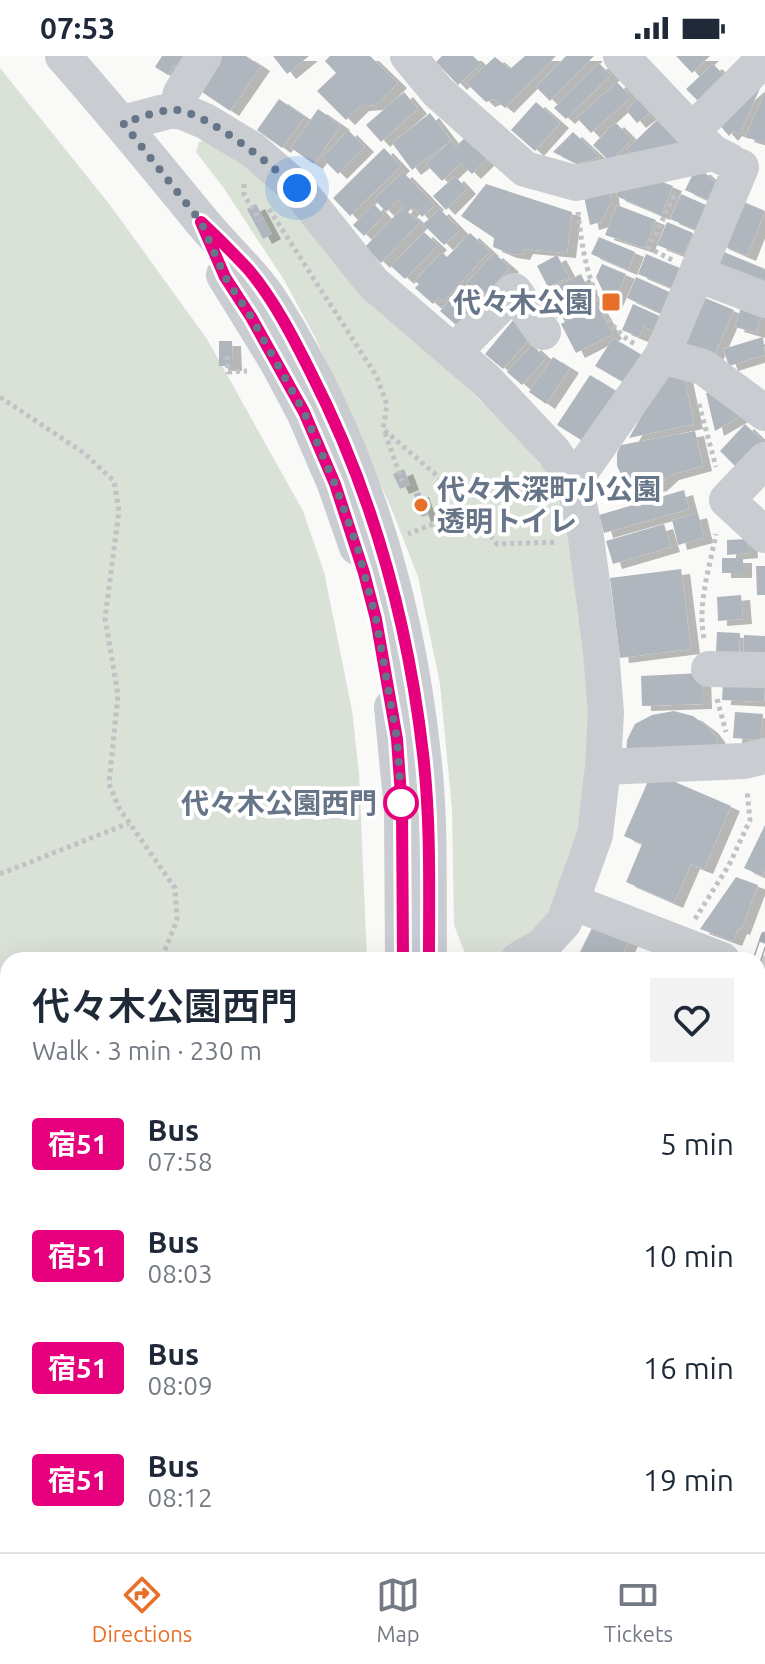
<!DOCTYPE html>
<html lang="en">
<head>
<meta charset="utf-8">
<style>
	:root { --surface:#fff; --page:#f2f2f3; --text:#1f2937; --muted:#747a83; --line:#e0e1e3; --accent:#e76f28 }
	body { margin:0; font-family:Ubuntu,"Noto Sans JP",sans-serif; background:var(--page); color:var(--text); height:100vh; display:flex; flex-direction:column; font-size:30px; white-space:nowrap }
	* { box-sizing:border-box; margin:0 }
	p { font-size:26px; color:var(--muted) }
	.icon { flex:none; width:44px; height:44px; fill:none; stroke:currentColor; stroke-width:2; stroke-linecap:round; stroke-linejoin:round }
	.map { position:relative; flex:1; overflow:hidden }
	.side { position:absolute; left:0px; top:896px; width:766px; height:600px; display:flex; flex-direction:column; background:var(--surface); border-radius:24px 24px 0 0; box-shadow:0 8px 32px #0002 }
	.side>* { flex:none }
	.badge { padding:0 16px; border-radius:6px; font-size:28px; line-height:52px }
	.you { position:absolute; width:40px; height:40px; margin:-20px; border:6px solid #fff; border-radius:50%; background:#1a73e8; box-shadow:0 0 0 12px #1a73e833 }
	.map>.badge { position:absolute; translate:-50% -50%; box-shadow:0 0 0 4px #fff }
	.round { display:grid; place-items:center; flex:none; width:84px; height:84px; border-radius:0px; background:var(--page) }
	.head { display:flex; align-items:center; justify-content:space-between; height:136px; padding:0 32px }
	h1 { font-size:38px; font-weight:600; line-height:60px }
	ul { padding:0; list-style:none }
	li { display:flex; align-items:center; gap:24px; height:112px; padding:0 32px }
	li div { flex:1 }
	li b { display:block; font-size:30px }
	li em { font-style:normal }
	li .badge { min-width:88px; font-weight:700; text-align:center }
	.status { display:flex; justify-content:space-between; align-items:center; height:56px; padding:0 40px; background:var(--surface); direction:ltr }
	.status svg { height:22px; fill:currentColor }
	.dock { display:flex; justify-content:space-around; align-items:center; height:112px; border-top:2px solid var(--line); background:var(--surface); font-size:22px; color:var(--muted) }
	.dock a { display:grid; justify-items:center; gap:4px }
	.dock .selected { color:var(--accent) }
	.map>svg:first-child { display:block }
	.green { fill:#dae1d7 }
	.building { fill:#b0b6bd; filter:url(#shadow) }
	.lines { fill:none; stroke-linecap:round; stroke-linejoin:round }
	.path { stroke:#c0c2c5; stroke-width:5; stroke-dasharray:4 4; stroke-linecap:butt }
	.minor { stroke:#c9ccd0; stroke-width:36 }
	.rail-casing { stroke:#a7acb3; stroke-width:9 }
	.rail { stroke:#fff; stroke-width:6; stroke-dasharray:18; stroke-linecap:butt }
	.line-casing { stroke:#fff; stroke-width:18 }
	.line { stroke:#e6007e; stroke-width:12 }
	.walk { stroke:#677588; stroke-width:8; stroke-dasharray:0 14.4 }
	.poi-dot { fill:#e76f28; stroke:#fff; stroke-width:3 }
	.stop-dot { fill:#fff; stroke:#e6007e; stroke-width:4 }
	.labels { text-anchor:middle; stroke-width:8; stroke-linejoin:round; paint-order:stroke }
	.poi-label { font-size:28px; font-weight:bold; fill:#677588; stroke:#fff; text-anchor:end }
	.stop-label { font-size:28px; font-weight:bold; fill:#677588; stroke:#fff; text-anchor:end }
</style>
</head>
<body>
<div class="status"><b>07:53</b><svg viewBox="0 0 49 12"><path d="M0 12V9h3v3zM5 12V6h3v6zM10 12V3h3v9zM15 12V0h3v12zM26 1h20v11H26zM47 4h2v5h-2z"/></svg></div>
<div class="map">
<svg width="765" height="1496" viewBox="0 0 765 1496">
	<defs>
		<filter id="shadow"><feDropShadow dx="9" dy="5" stdDeviation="0" flood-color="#0004"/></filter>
	</defs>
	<rect width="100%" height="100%" fill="#f9f9f7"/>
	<path class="green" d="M0,12l110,137 97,134 96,172 21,61 28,138 7,63 8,187h-359v584h363l1,8h-372z
		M210,83l52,32 273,287 23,28 14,42 20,143 -6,144 -40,107 -27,23 -31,14 -22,-3 -12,-31 -2,-116 -12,-125 -22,-107 -26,-67 -77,-173 -31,-57 -61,-93 -27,-35 3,-10z
		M466,1488h104v8h-104z"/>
	<path class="building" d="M162,0h24l-8,12 -4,-3 -6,10 -13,-8z
		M222,0h24l15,10 -31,45 -31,-21z
		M273,0h36l-22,18z
		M330,0h40l28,27 -22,22 -16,1 -14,14 -29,-29 19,-18 -11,-12z
		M442,0h31l8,8 -23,21 -22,-23z
		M525,0h31l-51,52 -11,-9 -8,3 -20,-19 29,-26 15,12z
		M566,0h28l-44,45 -14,-14z
		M676,0h34l-18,17z
		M599,7l12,12 -45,44 -12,-11z
		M713,8l17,17 -27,25 -17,-17z
		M764,23l-24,55 -7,-3 -4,5 -12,-14z
		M617,26l14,15 -40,36 -14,-15z
		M404,36l14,17 -37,33 -15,-17z
		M765,36v51l-20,-6z
		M639,42l12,14 -14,11 -11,-13z
		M279,43l26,18 -23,31 -25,-18z
		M536,46l24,21 -25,28 -24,-21z
		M318,53l23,16 -27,39 -23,-16z
		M430,57l21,27 -39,30 -20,-27z
		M657,64l26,26 -49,10 -7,-7z
		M615,66l17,17 -22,23 -17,-17z
		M348,74l17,17 -27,27 -16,-16z
		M573,76l27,25 -23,7 -24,-12z
		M467,80l21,22 -16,16 -11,-11 -19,18 -16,-17 25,-23 5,5z
		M384,92l17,18 -51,50 -17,-18z
		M695,114h7l21,20 -7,14 -31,-14z
		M403,116l32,33 -13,12 -9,-10 -5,5 12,10 -39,41 -16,-16 39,-41 -6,-6 -12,12 -12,-13z
		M455,120l12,13 -21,21 -13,-14z
		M655,123l18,7 -12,29 -45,-19 4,-10z
		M486,128l86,28 -5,41 -43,-4 -3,6 -13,-2 -15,-6 1,-9 -33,-22z
		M609,131l2,15 -10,20 -11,3 -7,-33z
		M681,138l32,14 -10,25 -33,-14z
		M737,143l28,12 -18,45 -28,-12z
		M256,148l16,30 -9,5 -16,-30z
		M374,148l10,11 -20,21 -11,-11z
		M617,149l39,15 -11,28 -40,-13z
		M440,153l20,21 -16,15 -21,-21z
		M667,166l26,11 -10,22 -26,-10z
		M424,176l14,13 -33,34 -14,-13z
		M470,177l20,18 -46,50 -5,-4 -6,7 -18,-16 4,-4 -4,-3 27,-29 5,5z
		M599,181l36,15 -7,18 -37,-16z
		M719,194l46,19v23l-55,-23z
		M494,197l16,14 -28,32 -16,-15z
		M646,198l41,17 -8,20 -41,-17z
		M557,199l12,22 -21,10 -11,-21z
		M602,208l24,10 -15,34 -15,-31z
		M581,218l13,27 -37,18 -14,-26z
		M636,221l40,18 -9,21 -40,-18z
		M466,233l17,15 -27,21 -16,-14 18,-21 3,4z
		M698,239l36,15 -21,48 -36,-15z
		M633,248l33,15 -6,15 -16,-7 -5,10 -17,-7z
		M742,248l21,6 -7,23 -21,-6z
		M597,249l16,29 -37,19 -15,-29z
		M514,263l19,16 -30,34 -18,-15z
		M763,281l2,18 -36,11 -6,-17z
		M613,282l32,19 -17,28 -33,-19z
		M219,285h13l1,25h-14z
		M532,289l14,13 -24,27 -15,-13z
		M553,301l17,11 -24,36 -17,-12z
		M668,313l15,3 11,52 -65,14z
		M590,319l29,18 -33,50 -29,-18z
		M717,336l24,24 -26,15 -9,-38z
		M745,368l19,18 -26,27 -18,-18z
		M695,375l8,35 -33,9 -12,11 -20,5 -15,-13 -6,-12v-13l4,-8z
		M404,413l6,16 -10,4 -7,-15z
		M684,434l5,19 -85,24 -5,-18z
		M420,436l8,23 -6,2 -8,-23z
		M698,457l6,25 -26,7 -6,-25z
		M664,468l7,23 -58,17 -7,-23z
		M748,483l1,14 -22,2v-15z
		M722,502h21v15h-21z
		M756,510h9v29h-8z
		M681,513l10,80 -71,9 -10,-80z
		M741,539l2,24 -25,2 -1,-24z
		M717,576l23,1 -1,20 -23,-1z
		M744,579l21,1v27l-22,-1z
		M702,617l1,31 -61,2 -1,-30z
		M723,626l42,1 -1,19 -42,-2z
		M674,655l19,5 16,12 7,9 3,11 -93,8 1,-16 8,-16 17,-9z
		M735,656l28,2 -2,26 -28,-2z
		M652,716l79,34 -27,63 -13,-5 -17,39 -48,-21 16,-38 -18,-8z
		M765,769v46l-3,5 -18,-8z
		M736,821l22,8 -17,45 -3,-1 -5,12 -33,-12z
		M595,866l35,17 -10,21h-44z
		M758,1110h7v34l-7,-1z
		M758,1247h7v34h-7z
		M758,1289h7v46h-7z
		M765,1346v35h-7v-34z"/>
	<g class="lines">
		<path class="path" d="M244,128v11l16,25
			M269,153l108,168 10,28 -4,24 51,44 41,44 -34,4 -33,13
			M578,156c4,42 16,111 57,132
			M672,204l-23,-12 26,-54
			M227,300l1,16 19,-1
			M0,341l84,56 30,28 5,30 -14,107 13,77 -9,89 10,24 56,80 2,32 -16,40
			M699,348l17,63
			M385,377l17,48
			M475,461l22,27 61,-2
			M704,582c-7,-33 6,-72 12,-104
			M717,643l9,33
			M0,818l129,-51
			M695,863l34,-54 21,-45 -3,-29
			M0,1264l8,-3
			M680,1496v-8"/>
		<path class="minor" d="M63,0c47,53 91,107 136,162 24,30 53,54 74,87 86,136 133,291 150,450 8,67 5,137 6,205
			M408,0l30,36 87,77 51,14 125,-27
			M621,0l91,96 18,9
			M176,53l5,-16 23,-37
			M123,67l53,-14 29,12 48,29 44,38 76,95 113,97 67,71 21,30 12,56 15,114 5,62 -3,54 -8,68 -31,87 -22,24 -24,14
			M692,75l73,-73
			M697,218l68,26
			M224,219l54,88 26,49 31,72 22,63
			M454,296l60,-61 29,41
			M662,300l41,11 62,46
			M765,404l-38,40 38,35
			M574,425l88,-125 79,-189
			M709,613l56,1
			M392,651l10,103 1,150
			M603,711l141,-6 21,-5
			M572,846l150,58
			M758,917l7,3
			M407,1488v8
			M433,1488v8
			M584,1488l1,8"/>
		<g class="rail-casing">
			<path id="rail" d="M757,904l8,-24
				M758,986l7,-25
				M697,1496l1,-8
				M710,1496v-8"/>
		</g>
		<use href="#rail" class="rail"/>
	</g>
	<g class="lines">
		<g class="line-casing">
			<path id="line" d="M403,904l-1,-150 -5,-71 -21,-120 -12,-46 -29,-89 -31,-72 -53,-95 -26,-40 -24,-55c16,15 32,31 47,47 26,31 45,68 63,104 61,119 97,248 112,381 8,68 6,138 6,206"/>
		</g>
		<use href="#line" class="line"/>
		<path class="walk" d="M297,132c-26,-23 -86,-73 -120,-78 -12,-2 -41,9 -54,13l78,99 24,55 26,40 53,95 31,72 23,65 18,70 21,120 5,71 -1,-7"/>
	</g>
	<g class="poi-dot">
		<rect x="601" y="236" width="20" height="20" rx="4"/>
		<circle cx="421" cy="449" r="8"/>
	</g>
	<circle class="stop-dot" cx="401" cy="747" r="16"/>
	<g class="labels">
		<g class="poi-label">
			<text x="593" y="256">代々木公園</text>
			<text x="437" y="443" text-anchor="start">代々木深町小公園<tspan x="437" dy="32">透明トイレ</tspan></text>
		</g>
		<g class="stop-label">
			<text x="377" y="757">代々木公園西門</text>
		</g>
	</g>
</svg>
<div class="you" style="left:297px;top:132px"></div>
<section class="side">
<div class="head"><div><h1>代々木公園西門</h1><p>Walk · 3 min · 230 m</p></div><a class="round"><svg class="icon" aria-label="heart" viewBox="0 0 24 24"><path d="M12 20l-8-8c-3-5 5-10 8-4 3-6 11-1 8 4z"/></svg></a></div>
<ul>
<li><span class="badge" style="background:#e6007e;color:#fff">宿51</span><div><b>Bus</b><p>07:58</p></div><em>5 min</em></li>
<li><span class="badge" style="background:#e6007e;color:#fff">宿51</span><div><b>Bus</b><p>08:03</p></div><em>10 min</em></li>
<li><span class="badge" style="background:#e6007e;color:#fff">宿51</span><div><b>Bus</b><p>08:09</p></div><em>16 min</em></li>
<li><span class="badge" style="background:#e6007e;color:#fff">宿51</span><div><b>Bus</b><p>08:12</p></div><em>19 min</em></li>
</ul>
</section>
</div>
<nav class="dock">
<a class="selected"><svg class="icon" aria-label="directions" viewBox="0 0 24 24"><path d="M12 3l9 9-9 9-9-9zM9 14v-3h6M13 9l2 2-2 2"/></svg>Directions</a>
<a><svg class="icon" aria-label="map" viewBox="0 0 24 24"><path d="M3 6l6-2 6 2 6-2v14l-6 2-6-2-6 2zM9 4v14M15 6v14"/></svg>Map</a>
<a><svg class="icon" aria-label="tickets" viewBox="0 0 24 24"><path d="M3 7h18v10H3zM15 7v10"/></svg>Tickets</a>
</nav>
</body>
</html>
